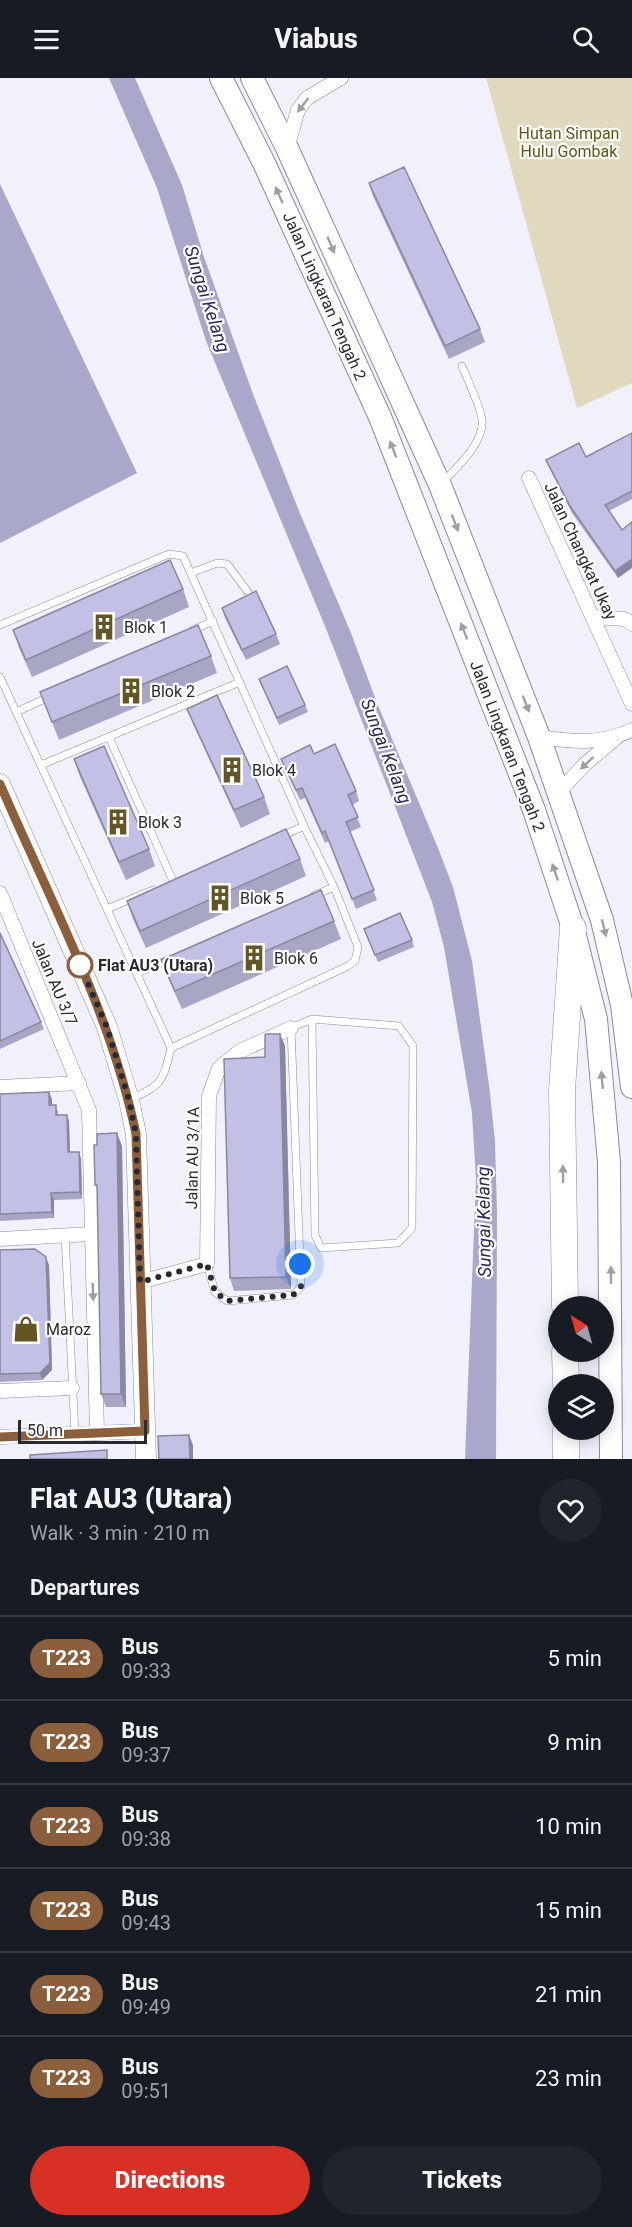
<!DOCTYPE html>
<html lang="en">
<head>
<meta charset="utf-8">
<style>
	:root { --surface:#171b24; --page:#20242c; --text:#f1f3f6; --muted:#9ea1a6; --line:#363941; --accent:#d93025 }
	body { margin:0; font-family:Roboto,sans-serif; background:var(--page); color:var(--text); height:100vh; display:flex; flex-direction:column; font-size:22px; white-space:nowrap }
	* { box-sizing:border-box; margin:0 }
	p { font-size:20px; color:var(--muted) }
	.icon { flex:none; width:33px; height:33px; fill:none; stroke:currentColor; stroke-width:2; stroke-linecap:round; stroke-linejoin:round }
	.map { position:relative; height:1381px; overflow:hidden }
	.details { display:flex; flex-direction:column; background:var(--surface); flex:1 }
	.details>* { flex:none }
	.badge { padding:0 12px; border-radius:20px; font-size:21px; line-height:39px }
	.needle { width:39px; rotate:323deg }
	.controls { position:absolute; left:548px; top:1218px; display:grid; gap:12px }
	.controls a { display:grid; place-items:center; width:66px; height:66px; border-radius:50%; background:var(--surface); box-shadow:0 3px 15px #0003; font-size:30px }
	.scale { position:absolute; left:18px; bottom:15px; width:129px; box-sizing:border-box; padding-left:6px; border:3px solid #292933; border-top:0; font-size:16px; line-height:21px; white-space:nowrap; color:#292933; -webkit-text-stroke:4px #fff; paint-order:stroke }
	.you { position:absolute; width:30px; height:30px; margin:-15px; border:4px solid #fff; border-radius:50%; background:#1a73e8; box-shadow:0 0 0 9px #1a73e833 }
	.map>.badge { position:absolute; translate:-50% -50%; box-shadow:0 0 0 3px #fff }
	h2 { padding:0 30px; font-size:22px; line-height:54px }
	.round { display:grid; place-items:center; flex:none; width:63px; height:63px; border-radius:32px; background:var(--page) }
	.overview { display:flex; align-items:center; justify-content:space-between; height:102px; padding:0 30px }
	h1 { font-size:28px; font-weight:800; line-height:45px }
	.button { display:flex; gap:12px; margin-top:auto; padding:12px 30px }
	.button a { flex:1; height:69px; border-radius:36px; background:var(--accent); color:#fff; font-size:24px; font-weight:800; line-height:69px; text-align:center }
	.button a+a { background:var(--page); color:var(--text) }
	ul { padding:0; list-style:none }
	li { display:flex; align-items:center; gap:18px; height:84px; padding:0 30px; border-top:2px solid var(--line) }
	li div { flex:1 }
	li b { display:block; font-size:22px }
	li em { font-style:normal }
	li .badge { min-width:66px; font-weight:700; text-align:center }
	header { display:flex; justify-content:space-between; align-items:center; height:78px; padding:0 30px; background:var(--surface); font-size:27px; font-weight:800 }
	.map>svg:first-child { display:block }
	.green { fill:#e0d9be }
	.water { fill:#a9a8cb }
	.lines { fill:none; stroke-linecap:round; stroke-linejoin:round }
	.service-casing { stroke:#8a8aa2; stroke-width:8 }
	.minor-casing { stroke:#8a8aa2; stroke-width:15 }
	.secondary-casing { stroke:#8a8aa2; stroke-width:21 }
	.trunk-casing { stroke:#8a8aa2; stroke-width:24 }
	.motorway-casing { stroke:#8a8aa2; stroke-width:27 }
	.service { stroke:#fff; stroke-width:7 }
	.minor { stroke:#fff; stroke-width:14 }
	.secondary { stroke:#fff; stroke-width:20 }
	.trunk { stroke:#fff; stroke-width:22 }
	.motorway { stroke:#fff; stroke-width:26 }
	.wall { fill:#a7a6c5 }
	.shaded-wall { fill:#8887a0 }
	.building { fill:#c2c1e5; stroke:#8887a0; stroke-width:1.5 }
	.oneway { fill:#9f9fa3 }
	.line-casing { stroke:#fff; stroke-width:14 }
	.line { stroke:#8b5e3c; stroke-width:9 }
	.walk { stroke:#292933; stroke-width:6; stroke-dasharray:0 10.8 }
	.stop-dot { fill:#fff; stroke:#8b5e3c; stroke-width:3 }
	.labels { text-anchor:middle; stroke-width:4.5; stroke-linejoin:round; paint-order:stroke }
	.park-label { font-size:16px; fill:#635315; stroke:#fff }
	.street-label { font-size:16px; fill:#292933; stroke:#fff }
	.poi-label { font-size:16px; fill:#292933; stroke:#fff; text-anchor:start }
	.stop-label { font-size:16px; font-weight:bold; fill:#292933; stroke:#fff; text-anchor:start }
	.water-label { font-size:18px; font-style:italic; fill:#2e2857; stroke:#fff }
</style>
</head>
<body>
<header><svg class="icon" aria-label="menu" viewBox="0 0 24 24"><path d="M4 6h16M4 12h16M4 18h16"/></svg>Viabus<svg class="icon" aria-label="search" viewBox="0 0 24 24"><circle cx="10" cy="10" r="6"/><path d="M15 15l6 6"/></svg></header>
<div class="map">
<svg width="632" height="1381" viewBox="0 0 632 1381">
	<rect width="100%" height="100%" fill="#f1f1fc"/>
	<path class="green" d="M486,0h146v305l-55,25z"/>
	<path class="water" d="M109,0h26l47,107 22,72 49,137 46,117 52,122 26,70 61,145 15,39 19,74 17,124 6,56 2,71 -1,247h-31l11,-280 -4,-66 -28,-166 -12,-45 -105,-271 -121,-290 -49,-153z
		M0,106l137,289 -137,70z"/>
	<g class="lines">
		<g class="service-casing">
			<path id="service" d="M444,403c14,-15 41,-39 38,-62 -3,-16 -14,-38 -20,-53
				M191,495l26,-10 10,1 21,28
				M0,547l169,-71 14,2 121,270 30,61 24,60 -3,14 -9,6 -175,81c-8,33 -9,38 -41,51
				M193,552l20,-9
				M0,599l171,371
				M16,634l33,-15
				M109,659l64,144
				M41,687l199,-83
				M282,758l22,-10
				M315,817l19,-8
				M107,831l46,-19
				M137,895l33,-14
				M65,1157l10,199
				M207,1186l8,28 12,9 66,-6 8,-8 -10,-259 21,-9 87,7 14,20 -1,182 -14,15 -77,5 -6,-13 -3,-216"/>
		</g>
		<g class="minor-casing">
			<path id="minor" d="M287,70l11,-38 9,-12 34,-20
				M529,400l103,226
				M594,539l31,2 7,5
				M539,659c35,5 59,8 93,-7
				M558,715l27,-29 32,-27
				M0,815l89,217 8,323
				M0,1009l79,-4
				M0,1161l91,-5
				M140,1204l67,-18 2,-168 10,-28 21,-17 51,-23
				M0,1313l72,-3
				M0,1359l145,-6"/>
		</g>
		<g class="secondary-casing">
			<path id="secondary" d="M0,706l107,243 22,73 7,34 10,325"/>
		</g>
		<g class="trunk-casing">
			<path id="trunk" d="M221,0l43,85 116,254 154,393 39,118 23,91 13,143 2,297
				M252,0l35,70 153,337 99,252 63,183 20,85 10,82"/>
		</g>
		<g class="motorway-casing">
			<path id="motorway" d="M565,1228l-3,-216 11,-162
				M565,1274l1,32
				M566,1381v-29"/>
		</g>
		<use href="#service" class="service"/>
		<use href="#minor" class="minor"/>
		<use href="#secondary" class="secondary"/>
		<use href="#trunk" class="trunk"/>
		<use href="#motorway" class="motorway"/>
	</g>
	<path class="wall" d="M369,105l111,146 5,13 -36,17 -76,-163z
		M632,355v66l-23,12 13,19 -4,48 -46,-65 -23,-46 -3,-7 40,-3z
		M183,511l6,18 -157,70 -13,-29 -6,-18z
		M222,530l54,26 4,10 -34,16 -21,-42z
		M211,578l6,17 -158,67 -19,-48z
		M259,601l46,26 3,7 -29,13z
		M187,631l77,88 6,17 -29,14 -47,-102z
		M314,676l42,37 3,10 -7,4 9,22 -11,5 27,68 -21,9 -27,-68 -4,2 -20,-45 -5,2 -19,-41z
		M74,681l75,90 6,17 -29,14 -46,-103z
		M300,781l6,17 -160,72 -13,-29 -6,-18z
		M334,843l7,18 -159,70 -14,-31 -7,-18z
		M364,851l48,11 2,7 -36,15z
		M0,855l44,96 -44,20z
		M280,956l5,12 6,243 -57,2 -4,-13 35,-221z
		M0,1016l52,5v6l6,6v4l11,6 1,31h9l2,7 1,40 -28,1v18l-54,3z
		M122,1068l4,261h-20l-5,-13 -3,-203 -3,-6z
		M0,1172l49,15 3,105 -10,10 -42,2z"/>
	<path class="shaded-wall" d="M632,481v9l-14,10 -3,-7z
		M280,956l5,12 6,243 -5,-12z
		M49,1014l3,7v13l-3,-7z
		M67,1037l2,6 1,38 -2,-7z
		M117,1055l5,13 4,261 -5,-13z
		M79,1074l2,7 1,40 -2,-7z
		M51,1115l3,7v18l-2,-6z
		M46,1179l3,8 3,105 -10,10 -2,-7z
		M189,1357l4,10v14h-3z"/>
	<path class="building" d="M404,89l76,162 -35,17 -76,-163z
		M632,355v58l-27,14 17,25 10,-8v37l-17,12 -45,-65 -24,-46 33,-17 7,14z
		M170,482l13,29 -157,71 -13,-30z
		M256,513l20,43 -34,16 -20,-42z
		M198,547l13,31 -159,66 -12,-30z
		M287,588l18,39 -28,13 -18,-39z
		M217,617l47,102 -30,13 -47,-101z
		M335,666l21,47 -8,4 10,22 -12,5 28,68 -22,9 -27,-68 -3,2 -20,-45 -6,2 -15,-31 29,-14 4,9z
		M104,668l45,103 -30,13 -45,-103z
		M286,751l14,30 -160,72 -13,-30z
		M321,812l13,31 -159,70 -14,-31z
		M400,835l12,27 -37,15 -11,-26z
		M0,855l41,89 -41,19z
		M266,956h14l6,243 -56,1 -6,-219 41,-2v-22z
		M49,1014v13h7v10h11l1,37h11l1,40 -29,1 1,19 -52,2v-120z
		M117,1055l4,261h-20l-4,-209h-2l-1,-40h3v-11z
		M35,1171l11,8 4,106 -10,10 -40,1v-124z
		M189,1357l1,24h-31l-1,-23z
		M107,1372v9h-77v-4z"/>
	<defs><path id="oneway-solid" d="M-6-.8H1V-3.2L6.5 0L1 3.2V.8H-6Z" transform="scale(1.5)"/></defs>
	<g class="oneway">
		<use href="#oneway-solid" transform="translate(303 27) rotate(128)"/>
		<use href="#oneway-solid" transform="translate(279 117) rotate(-114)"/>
		<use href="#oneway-solid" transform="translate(331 167) rotate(66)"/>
		<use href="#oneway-solid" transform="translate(393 371) rotate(-111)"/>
		<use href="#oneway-solid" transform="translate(455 445) rotate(69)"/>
		<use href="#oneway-solid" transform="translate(464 553) rotate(-111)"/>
		<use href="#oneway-solid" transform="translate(526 626) rotate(69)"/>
		<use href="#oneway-solid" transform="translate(587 685) rotate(137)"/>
		<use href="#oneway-solid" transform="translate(555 794) rotate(-109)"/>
		<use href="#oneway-solid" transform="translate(604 850) rotate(76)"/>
		<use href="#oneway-solid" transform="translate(602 1002) rotate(-95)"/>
		<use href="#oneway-solid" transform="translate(563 1096) rotate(-91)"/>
		<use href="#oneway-solid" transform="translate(611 1197) rotate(-90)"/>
		<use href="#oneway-solid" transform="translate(93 1214) rotate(88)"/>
	</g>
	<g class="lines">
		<g class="line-casing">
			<path id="line" d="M0,706c49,114 111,229 136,350l9,297 -145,6"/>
		</g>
		<use href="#line" class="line"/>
		<path class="walk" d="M80,887l27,62 22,73 7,34 4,148 67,-18 8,28 12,9 66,-6 8,-8 -1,-23"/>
	</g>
	<defs>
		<g id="building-bare" transform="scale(2.07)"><path d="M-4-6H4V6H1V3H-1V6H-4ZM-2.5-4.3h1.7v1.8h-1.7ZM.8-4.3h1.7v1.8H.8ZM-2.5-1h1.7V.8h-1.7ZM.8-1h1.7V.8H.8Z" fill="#645622" stroke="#fff" stroke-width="2.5" paint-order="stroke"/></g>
		<g id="shop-bare" transform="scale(2.07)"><path d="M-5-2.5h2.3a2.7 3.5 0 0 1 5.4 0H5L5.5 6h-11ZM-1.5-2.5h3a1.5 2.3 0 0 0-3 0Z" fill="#645622" stroke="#fff" stroke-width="2.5" paint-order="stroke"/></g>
	</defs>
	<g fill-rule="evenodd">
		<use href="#building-bare" x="104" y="549"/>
		<use href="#building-bare" x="131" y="613"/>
		<use href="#building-bare" x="232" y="692"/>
		<use href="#building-bare" x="118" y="744"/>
		<use href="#building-bare" x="220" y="820"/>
		<use href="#building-bare" x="254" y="880"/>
		<use href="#shop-bare" x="26" y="1251"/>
	</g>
	<circle class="stop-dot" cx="80" cy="887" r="12"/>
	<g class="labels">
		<g class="park-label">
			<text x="569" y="61">Hutan Simpan<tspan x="569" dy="18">Hulu Gombak</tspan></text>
		</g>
		<g class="street-label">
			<text transform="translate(325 218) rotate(66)" y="6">Jalan Lingkaran Tengah 2</text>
			<text transform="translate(581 473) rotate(65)" y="6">Jalan Changkat Ukay</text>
			<text transform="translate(508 668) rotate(69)" y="6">Jalan Lingkaran Tengah 2</text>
			<text transform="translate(55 904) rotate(67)" y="6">Jalan AU 3/7</text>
			<text transform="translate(192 1080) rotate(-89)" y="6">Jalan AU 3/1A</text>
		</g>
		<g class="poi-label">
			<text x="124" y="555">Blok 1</text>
			<text x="151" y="619">Blok 2</text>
			<text x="252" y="698">Blok 4</text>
			<text x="138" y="750">Blok 3</text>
			<text x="240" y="826">Blok 5</text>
			<text x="274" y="886">Blok 6</text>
			<text x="46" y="1257">Maroz</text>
		</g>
		<g class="stop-label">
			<text x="98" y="893">Flat AU3 (Utara)</text>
		</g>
		<g class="water-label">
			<text transform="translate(207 221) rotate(72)" y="6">Sungai Kelang</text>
			<text transform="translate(386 673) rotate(69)" y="6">Sungai Kelang</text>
			<text transform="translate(484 1144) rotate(-91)" y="6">Sungai Kelang</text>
		</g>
	</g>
</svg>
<div class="controls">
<a><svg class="needle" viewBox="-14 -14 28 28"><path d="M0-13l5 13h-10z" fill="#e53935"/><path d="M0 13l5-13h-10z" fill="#9ea1a6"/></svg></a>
<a><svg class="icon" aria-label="layers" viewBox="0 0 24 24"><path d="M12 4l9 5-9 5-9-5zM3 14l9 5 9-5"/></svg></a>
</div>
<div class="scale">50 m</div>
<div class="you" style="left:300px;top:1186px"></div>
</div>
<section class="details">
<div class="overview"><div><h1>Flat AU3 (Utara)</h1><p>Walk · 3 min · 210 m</p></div><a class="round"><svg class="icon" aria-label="heart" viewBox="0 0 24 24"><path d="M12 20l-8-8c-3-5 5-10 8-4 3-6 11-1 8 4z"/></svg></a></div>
<h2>Departures</h2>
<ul>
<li><span class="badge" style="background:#8b5e3c;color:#fff">T223</span><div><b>Bus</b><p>09:33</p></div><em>5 min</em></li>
<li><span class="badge" style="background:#8b5e3c;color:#fff">T223</span><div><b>Bus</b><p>09:37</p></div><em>9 min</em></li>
<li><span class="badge" style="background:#8b5e3c;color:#fff">T223</span><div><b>Bus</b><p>09:38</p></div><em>10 min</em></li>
<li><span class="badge" style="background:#8b5e3c;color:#fff">T223</span><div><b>Bus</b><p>09:43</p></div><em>15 min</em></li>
<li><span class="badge" style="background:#8b5e3c;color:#fff">T223</span><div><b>Bus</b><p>09:49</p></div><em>21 min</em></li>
<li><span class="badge" style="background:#8b5e3c;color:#fff">T223</span><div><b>Bus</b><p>09:51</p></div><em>23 min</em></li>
</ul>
<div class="button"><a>Directions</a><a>Tickets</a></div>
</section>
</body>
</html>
